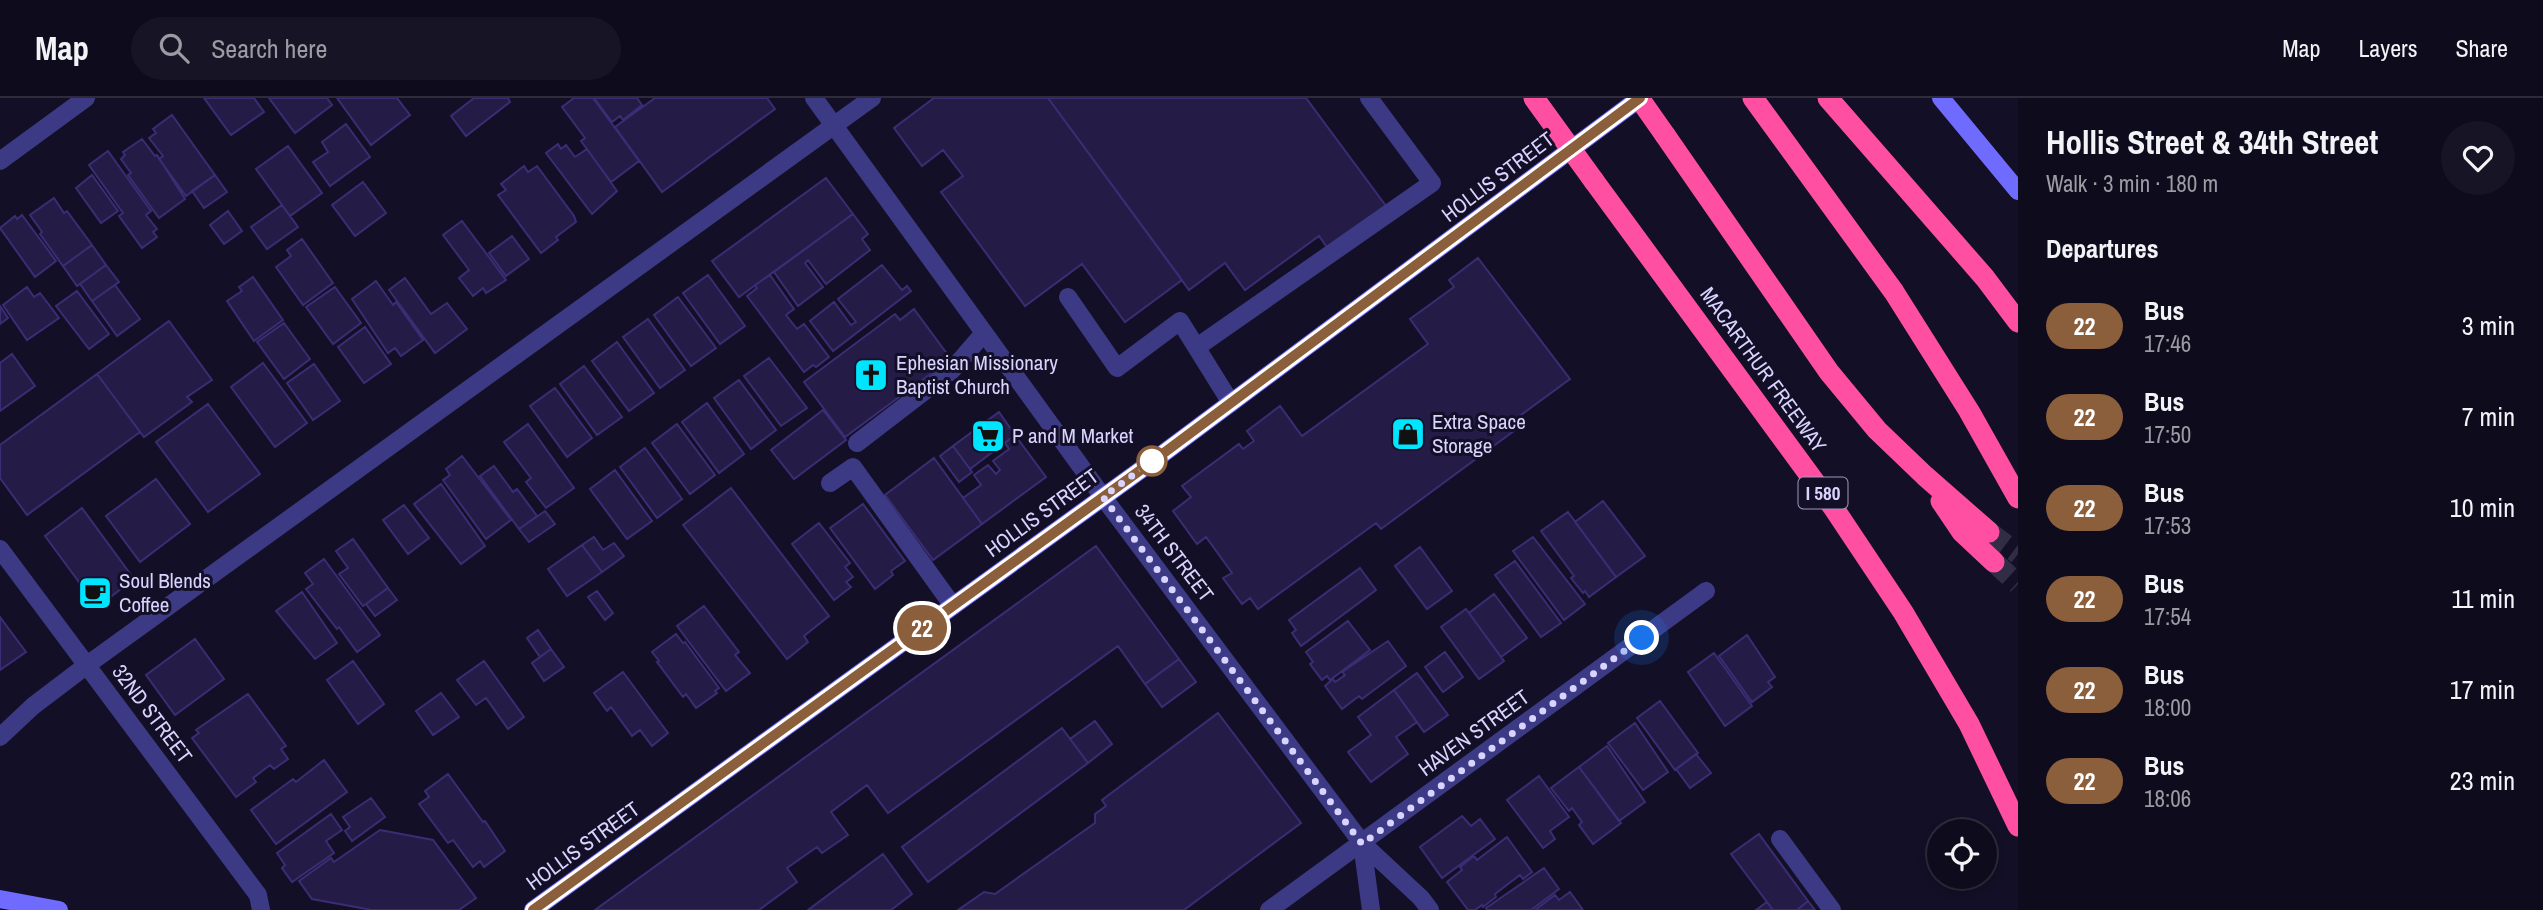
<!DOCTYPE html>
<html lang="en">
<head>
<meta charset="utf-8">
<style>
	:root { --surface:#0e0b1c; --page:#171425; --text:#f1f3f6; --muted:#9b9ba3; --line:#2e2b3b }
	body { margin:0; font-family:"Archivo Narrow",sans-serif; background:var(--page); color:var(--text); height:100vh; display:flex; flex-direction:column; font-size:26px; white-space:nowrap }
	* { box-sizing:border-box; margin:0 }
	p { font-size:23px; color:var(--muted) }
	.icon { flex:none; width:38px; height:38px; fill:none; stroke:currentColor; stroke-width:2; stroke-linecap:round; stroke-linejoin:round }
	.map { position:relative; flex:1; overflow:hidden }
	.side { display:flex; flex-direction:column; background:var(--surface); width:525px }
	.side>* { flex:none }
	.badge { padding:0 14px; border-radius:23px; font-size:24px; line-height:46px }
	.tools { position:absolute; left:1927px; top:721px; display:grid; gap:14px }
	.tools a { display:grid; place-items:center; width:70px; height:70px; border-radius:50%; background:var(--surface); box-shadow:0 4px 10px #0003,0 0 0 2px var(--line); font-size:35px }
	.you { position:absolute; width:35px; height:35px; margin:-18px; border:5px solid #fff; border-radius:50%; background:#1a73e8; box-shadow:0 0 0 10px #1a73e833 }
	.map>.badge { position:absolute; translate:-50% -50%; box-shadow:0 0 0 4px #fff }
	h2 { padding:0 28px; font-size:26px; line-height:63px }
	.round { display:grid; place-items:center; flex:none; width:74px; height:74px; border-radius:37px; background:var(--page) }
	.overview { display:flex; align-items:center; justify-content:space-between; height:119px; padding:0 28px }
	h1 { font-size:33px; font-weight:700; line-height:52px }
	ul { padding:0; list-style:none }
	li { display:flex; align-items:center; gap:21px; height:91px; padding:0 28px }
	li div { flex:1 }
	li b { display:block; font-size:26px }
	li em { font-style:normal }
	li .badge { min-width:77px; font-weight:700; text-align:center }
	header { display:flex; align-items:center; gap:42px; box-sizing:border-box; height:98px; padding:0 35px; background:var(--surface); border-bottom:2px solid var(--line) }
	header strong { font-size:33px }
	nav { display:flex; gap:38px; margin-inline-start:auto; font-size:24px }
	.search { width:490px; height:63px; background:var(--page); display:flex; align-items:center; gap:18px; box-sizing:border-box; padding:0 24px; border-radius:38px; color:var(--muted); font-size:26px }
	main { display:flex; flex:1; min-height:0 }
	.map>svg:first-child { display:block }
	.building { fill:#241b47; stroke:#3b2d73; stroke-width:2 }
	.lines { fill:none; stroke-linecap:round; stroke-linejoin:round }
	.highway-tunnel { stroke:#312d47; stroke-width:21; stroke-dasharray:21 10; stroke-linecap:butt }
	.lane { stroke:#3d3a85; stroke-width:18 }
	.street { stroke:#3d3a85; stroke-width:18 }
	.secondary { stroke:#6f6bff; stroke-width:18 }
	.highway { stroke:#ff4fa3; stroke-width:21 }
	.highway-bridge { stroke:#ff4fa3; stroke-width:21 }
	.line-casing { stroke:#fff; stroke-width:16 }
	.line { stroke:#8b5e3c; stroke-width:10 }
	.walk { stroke:#d9d4ff; stroke-width:7; stroke-dasharray:0 12.6 }
	.stop-dot { fill:#fff; stroke:#8b5e3c; stroke-width:3.5 }
	.labels { text-anchor:middle; stroke-width:6; stroke-linejoin:round; paint-order:stroke }
	.shield { fill:#130f26; stroke:#9e99be; stroke-width:2 }
	.shield-label { font-size:19px; font-weight:bold; fill:#d9d4ff }
	.street-label { font-size:21px; fill:#d9d4ff; stroke:#130f26 }
	.poi-label { font-size:21px; fill:#d9d4ff; stroke:#130f26; text-anchor:start }
</style>
</head>
<body>
<header>
<strong>Map</strong>
<div class="search"><svg class="icon" aria-label="search" viewBox="0 0 24 24"><circle cx="10" cy="10" r="6"/><path d="M15 15l6 6"/></svg>Search here</div>
<nav><a>Map</a><a>Layers</a><a>Share</a></nav>
</header>
<main>
<div class="map">
<svg width="2018" height="812" viewBox="0 0 2018 812">
	<rect width="100%" height="100%" fill="#130f26"/>
	<path class="building" d="M204,0h50l10,14 -33,23z
		M269,0h58l5,7 -37,28z
		M337,0h60l13,17 -39,30z
		M474,0h34l2,4 -44,34 -15,-20z
		M574,0h19l46,63 -28,21 -30,-41 4,-3 -23,-31z
		M594,0h43l5,7 -19,15 -3,-4 -8,6z
		M655,0h112l8,11 -113,83 -47,-65z
		M934,0h114l134,182 -57,42 -43,-58 -57,42 -84,-114 22,-16 -20,-26 -21,16 -28,-38z
		M1048,0h258l83,112 -58,43 -12,-17 -74,54 -20,-27 -36,27z
		M172,17l43,60 -29,21 -27,-37 4,-3 -14,-18 7,-5 -3,-4z
		M346,26l24,33 -40,29 -17,-24 15,-10 -6,-10z
		M142,41l13,17 2,-1 28,44 -26,19 -31,-43 3,-2 -10,-14 4,-4 -2,-3z
		M558,46l3,5 5,-4 9,12 12,-8 30,42 -25,23 -46,-61z
		M288,48l34,47 -32,23 -34,-47z
		M108,53l43,60 -5,4 11,14 -4,3 4,5 -15,11 -23,-32 4,-3 -34,-48z
		M524,68l4,6 9,-6 37,50 2,6 -20,15 2,3 -17,13 -43,-58 8,-5 -5,-6z
		M92,77l26,36 -17,12 -25,-35z
		M215,77l12,17 -23,16 -12,-17z
		M826,80l27,36 -114,83 -27,-36z
		M363,84l23,31 -31,23 -23,-31z
		M54,100l10,15 3,-2 25,34 -29,21 -23,-32 2,-2 -12,-17z
		M282,107l16,22 -31,22 -16,-22z
		M228,113l14,20 -18,13 -14,-19z
		M853,116l15,20 -6,5 8,11 -44,34 -18,-24 -3,3 18,24 -25,19 -24,-34z
		M22,117l34,46 -21,16 -35,-49 15,-12 2,3z
		M462,123l44,59 -20,13 -3,-5 -10,8 -14,-18 10,-8 -26,-35z
		M512,138l17,23 -23,17 -17,-23z
		M302,141l31,44 -30,22 -27,-38 15,-11 -4,-6z
		M92,147l14,20 -29,21 -14,-20z
		M1478,160l92,121 -49,36 5,7 -145,107 -5,-6 -118,86 -8,-11 -8,6 -19,-26 9,-5 -26,-36 -9,7 -24,-33 18,-14 -9,-11 57,-42 4,5 11,-8 -7,-10 33,-25 22,30 126,-92 -18,-25 44,-32 -5,-7z
		M106,167l13,17 -27,19 -12,-17z
		M882,167l20,25 5,-4 4,5 -78,60 -23,-30 24,-19 17,23 5,-3 -18,-23z
		M708,177l37,51 -25,18 -37,-51z
		M770,177l24,34 -8,6 11,14 7,-5 25,33 -13,10 -3,-2 -9,7 -57,-76 10,-8 -2,-3z
		M253,179l30,43 -29,21 -27,-40 15,-10 -3,-4z
		M405,180l26,36 16,-11 20,26 -32,24 -46,-63z
		M376,183l17,24 3,-3 27,38 -22,16 -6,-8 -7,5 -36,-54z
		M115,187l25,34 -23,17 -25,-35z
		M27,189l7,10 6,-4 19,25 -32,22 -24,-35z
		M335,189l26,36 -28,21 -27,-37z
		M77,193l32,43 -20,15 -33,-43z
		M678,199l38,51 -25,18 -37,-51z
		M0,208l8,12 -8,6z
		M914,211l34,46 -13,10 2,4 -92,68 -41,-55 91,-68 5,6z
		M648,221l37,51 -25,18 -37,-51z
		M169,223l43,59 -25,17 5,5 -48,35 -47,-63z
		M284,225l26,36 -26,20 -27,-37z
		M365,229l26,37 -27,19 -26,-36z
		M617,244l37,51 -25,18 -37,-50z
		M12,256l23,32 -35,25v-48z
		M769,260l38,50 -26,18 -37,-50z
		M263,265l44,60 -32,24 -44,-60z
		M314,266l26,37 -27,19 -26,-37z
		M584,268l38,51 -25,18 -37,-51z
		M97,276l43,58 -113,83 -27,-37v-33z
		M739,282l37,50 -25,19 -37,-51z
		M555,290l37,50 -25,19 -37,-51z
		M707,305l37,51 -25,19 -37,-51z
		M208,306l52,70 -52,38 -52,-70z
		M823,312l23,30 -52,39 -23,-29z
		M999,314l16,23 -45,34 -17,-23z
		M528,326l46,64 -28,20 -20,-26 5,-4 -27,-36z
		M677,326l38,51 -25,19 -38,-51z
		M1015,337l31,42 -64,47 -19,-26 18,-13 -7,-10 14,-10 8,9 4,-4 -7,-9 16,-12 -4,-6z
		M953,348l19,26 -13,10 -19,-26z
		M645,350l37,51 -25,19 -37,-51z
		M462,358l49,64 -25,19 -43,-59 7,-5 -4,-6z
		M934,360l48,66 -49,36 -48,-65z
		M494,368l19,26 4,-3 20,27 -18,13 -39,-53z
		M615,372l37,51 -25,18 -37,-50z
		M156,381l34,45 -50,38 -34,-46z
		M441,386l44,62 -24,18 -47,-60z
		M731,390l98,128 -25,20 4,6 -21,17 -104,-134z
		M1603,403l42,55 -29,21 -41,-55z
		M863,406l42,57 -14,10 2,4 -18,14 -45,-61z
		M404,407l25,33 -21,16 -25,-34z
		M82,410l52,71 -30,23 -11,-1 -48,-65z
		M545,413l10,13 -26,18 -10,-13z
		M1568,414l48,65 -27,20 -4,-6 -2,2 -12,-15 3,-2 -33,-45z
		M819,425l31,40 -5,4 8,10 -7,5 5,5 -17,13 -42,-56z
		M594,439l9,13 11,-7 10,13 -22,16 -20,-27z
		M1533,439l52,67 -21,16 -51,-69z
		M353,441l35,49 -25,18 -24,-32 9,-6 -12,-17z
		M582,447l20,27 -35,24 -19,-27z
		M1096,448l83,113 -34,25 -27,-38 -230,167 -21,-28 -36,27 17,23 -26,18 -5,-6 -30,21 10,14 -38,28h-164z
		M1420,449l32,44 -25,18 -32,-43z
		M324,461l56,76 -23,17 -18,-25 -2,2 -31,-40 7,-5 -8,-11z
		M1515,463l46,62 -20,14 -46,-62z
		M1360,470l16,22 -75,56 -9,-13 4,-3 -7,-10z
		M388,490l9,12 -22,16 -9,-12z
		M597,493l16,22 -8,7 -17,-23z
		M302,494l35,51 -22,16 -39,-48z
		M1494,496l33,44 -26,19 -32,-44z
		M704,508l35,46 -4,3 15,18 -24,18 -49,-65z
		M1466,511l38,52 -25,18 -38,-52z
		M0,519l26,35 -26,18z
		M1348,523l22,29 -40,30 -3,-4 -5,4 -12,-16 3,-2 -7,-10z
		M538,532l13,19 -11,8 -13,-19z
		M676,536l7,9 2,-1 34,46 -4,3 2,2 -21,15 -10,-14 -3,3 -26,-35 2,-1 -7,-9z
		M1747,537l28,42 -7,5 4,5 -20,15 -33,-46z
		M195,541l29,40 -49,36 -29,-40z
		M1388,543l18,25 -44,33 -3,-3 -17,13 -17,-23 8,-7 2,3 10,-7 -3,-3z
		M551,551l13,18 -20,14 -12,-18z
		M1445,554l18,25 -20,15 -18,-25z
		M1714,555l38,53 -27,20 -37,-54z
		M1179,561l17,23 -34,25 -17,-23z
		M353,563l31,43 -26,20 -31,-44z
		M484,563l40,56 -16,12 -22,-31 -10,7 -19,-25z
		M623,574l45,61 -16,13 -12,-16 -8,6 -21,-29 -4,4 -13,-18z
		M1417,575l31,42 -24,17 -30,-42z
		M1394,592l23,32 -21,15 12,17 -37,28 -23,-30 23,-17 -13,-18z
		M441,595l18,24 -26,18 -17,-24z
		M248,596l38,52 -5,3 7,10 -14,10 -4,-4 -17,13 3,4 -20,15 -44,-59 7,-5 -3,-3z
		M1660,603l38,52 -23,17 -38,-52z
		M1218,615l83,110 -117,87h-226l26,-18 11,2 100,-71v-9l11,-8 -4,-6z
		M1095,623l17,23 -24,19 -18,-24z
		M1635,625l33,49 -25,18 -35,-47z
		M1062,630l26,35 -160,119 -26,-35z
		M1607,648l38,56 -26,19 -40,-54z
		M1696,656l15,19 -21,15 -14,-19z
		M324,662l23,32 -71,52 -25,-34 42,-31 3,3z
		M1579,669l42,56 -28,21 -14,-19 3,-3 -10,-14 -3,3 -18,-23z
		M448,676l35,48 2,-1 20,30 -21,16 -4,-6 -7,6 -20,-27 -5,3 -29,-39 10,-7 -4,-6z
		M1539,678l30,41 -19,14 5,8 -12,9 -36,-48z
		M371,700l14,19 -33,24 -7,-10 5,-4 -7,-10z
		M331,716l11,16 -16,11 8,12 -42,29 -10,-14 3,-3 -8,-12z
		M1462,718l9,10 9,-7 15,20 -53,39 -22,-31z
		M380,732l53,10 43,58 -17,12h-87l-60,-11 -13,-18 32,-23 3,4z
		M1759,736l49,67 -11,9h-24l-42,-56z
		M1507,739l25,35 -9,7 -3,-4 -25,19 1,3 -13,10 -1,-2 -7,5h-7l-21,-28 15,-12 -2,-3 14,-11 3,4z
		M883,756l29,40 -21,16h-83z
		M1544,770l15,21 -28,21h-44l-1,-2z
		M1570,794l13,18h-48l20,-15 4,5z
		M1808,803l7,9h-18z
		M1767,804l6,8h-17z"/>
	<g class="lines">
		<path class="highway-tunnel" d="M1989,434l29,22
			M1994,464l24,22"/>
		<path class="lane" d="M1068,199l49,71 63,-47 51,82
			M1197,249l235,-164 -63,-85
			M857,345l95,-73 32,-37
			M830,385l23,-16 100,139
			M1780,741l52,71"/>
		<path class="street" d="M814,0l289,399 259,346 9,67
			M0,63l86,-63
			M0,451l258,346 3,15
			M0,639l33,-31 54,-41 785,-567
			M1362,745l59,55 9,12
			M1269,812l437,-319"/>
		<path class="secondary" d="M1941,0l77,93
			M0,801l59,11
			M533,812l620,-449 487,-363"/>
		<path class="highway" d="M1753,0l141,194 75,119 49,87
			M1828,0l157,180 33,44
			M1665,37l164,237 48,58 48,46 64,56
			M1594,83l239,326 70,105 66,112 49,102
			M1941,403l21,31 32,30"/>
		<path class="highway-bridge" d="M1534,0l60,83
			M1639,0l26,37"/>
	</g>
	<g class="lines">
		<g class="line-casing">
			<path id="line" d="M533,812l620,-449 487,-363"/>
		</g>
		<use href="#line" class="line"/>
		<path class="walk" d="M1152,363l-49,36 259,347 280,-206"/>
	</g>
	<defs>
		<g id="church-square" transform="scale(1.75)"><rect x="-9" y="-9" width="18" height="18" rx="4" fill="#00e5ff" stroke="#130f26"/><path d="M-1.2-6h2.4v3.5h3.3v2.4h-3.3V6h-2.4V-.1h-3.3v-2.4h3.3Z" fill="#111"/></g>
		<g id="shop-square" transform="scale(1.75)"><rect x="-9" y="-9" width="18" height="18" rx="4" fill="#00e5ff" stroke="#130f26"/><path d="M-5-2.5h2.3a2.7 3.5 0 0 1 5.4 0H5L5.5 6h-11ZM-1.5-2.5h3a1.5 2.3 0 0 0-3 0Z" fill="#111"/></g>
		<g id="supermarket-square" transform="scale(1.75)"><rect x="-9" y="-9" width="18" height="18" rx="4" fill="#00e5ff" stroke="#130f26"/><path d="M-6-5.5h2.5l.6 2H6L4.5 2H-2.5L-4.4-4H-6ZM-1.5 3.2a1.3 1.3 0 1 0 .1 0ZM3 3.2a1.3 1.3 0 1 0 .1 0Z" fill="#111"/></g>
		<g id="cafe-square" transform="scale(1.75)"><rect x="-9" y="-9" width="18" height="18" rx="4" fill="#00e5ff" stroke="#130f26"/><path d="M-5.5-4.5H6V0H3Q3 3.5 0 3.5H-2.5Q-5.5 3.5-5.5 0ZM3-3.2v2h1.7v-2ZM-6 4.5H4V6H-6Z" fill="#111"/></g>
	</defs>
	<g fill-rule="evenodd">
		<use href="#church-square" x="871" y="277"/>
		<use href="#shop-square" x="1408" y="336"/>
		<use href="#supermarket-square" x="988" y="338"/>
		<use href="#cafe-square" x="95" y="495"/>
	</g>
	<circle class="stop-dot" cx="1152" cy="363" r="14"/>
	<g class="labels">
		<rect class="shield" x="1798.5" y="379.5" width="49" height="31" rx="5"/>
		<g class="shield-label">
			<text x="1823" y="402">I 580</text>
		</g>
		<g class="street-label">
			<text transform="translate(1498 79) rotate(-37)" y="7">HOLLIS STREET</text>
			<text transform="translate(1763 272) rotate(54)" y="7">MACARTHUR FREEWAY</text>
			<text transform="translate(1042 415) rotate(-36)" y="7">HOLLIS STREET</text>
			<text transform="translate(1174 455) rotate(53)" y="7">34TH STREET</text>
			<text transform="translate(152 616) rotate(53)" y="7">32ND STREET</text>
			<text transform="translate(1474 635) rotate(-36)" y="7">HAVEN STREET</text>
			<text transform="translate(583 748) rotate(-36)" y="7">HOLLIS STREET</text>
		</g>
		<g class="poi-label">
			<text x="896" y="272">Ephesian Missionary<tspan x="896" dy="24">Baptist Church</tspan></text>
			<text x="1432" y="331">Extra Space<tspan x="1432" dy="24">Storage</tspan></text>
			<text x="1012" y="345">P and M Market</text>
			<text x="119" y="490">Soul Blends<tspan x="119" dy="24">Coffee</tspan></text>
		</g>
	</g>
</svg>
<div class="tools">
<a><svg class="icon" aria-label="locate" viewBox="0 0 24 24"><circle cx="12" cy="12" r="6"/><path d="M12 2v4M12 18v4M2 12h4M18 12h4"/></svg></a>
</div>
<div class="you" style="left:1642px;top:540px"></div>
<b class="badge" style="left:922px;top:530px;background:#8b5e3c;color:#fff">22</b>
</div>
<section class="side">
<div class="overview"><div><h1>Hollis Street &amp; 34th Street</h1><p>Walk · 3 min · 180 m</p></div><a class="round"><svg class="icon" aria-label="heart" viewBox="0 0 24 24"><path d="M12 20l-8-8c-3-5 5-10 8-4 3-6 11-1 8 4z"/></svg></a></div>
<h2>Departures</h2>
<ul>
<li><span class="badge" style="background:#8b5e3c;color:#fff">22</span><div><b>Bus</b><p>17:46</p></div><em>3 min</em></li>
<li><span class="badge" style="background:#8b5e3c;color:#fff">22</span><div><b>Bus</b><p>17:50</p></div><em>7 min</em></li>
<li><span class="badge" style="background:#8b5e3c;color:#fff">22</span><div><b>Bus</b><p>17:53</p></div><em>10 min</em></li>
<li><span class="badge" style="background:#8b5e3c;color:#fff">22</span><div><b>Bus</b><p>17:54</p></div><em>11 min</em></li>
<li><span class="badge" style="background:#8b5e3c;color:#fff">22</span><div><b>Bus</b><p>18:00</p></div><em>17 min</em></li>
<li><span class="badge" style="background:#8b5e3c;color:#fff">22</span><div><b>Bus</b><p>18:06</p></div><em>23 min</em></li>
</ul>
</section>
</main>
</body>
</html>
